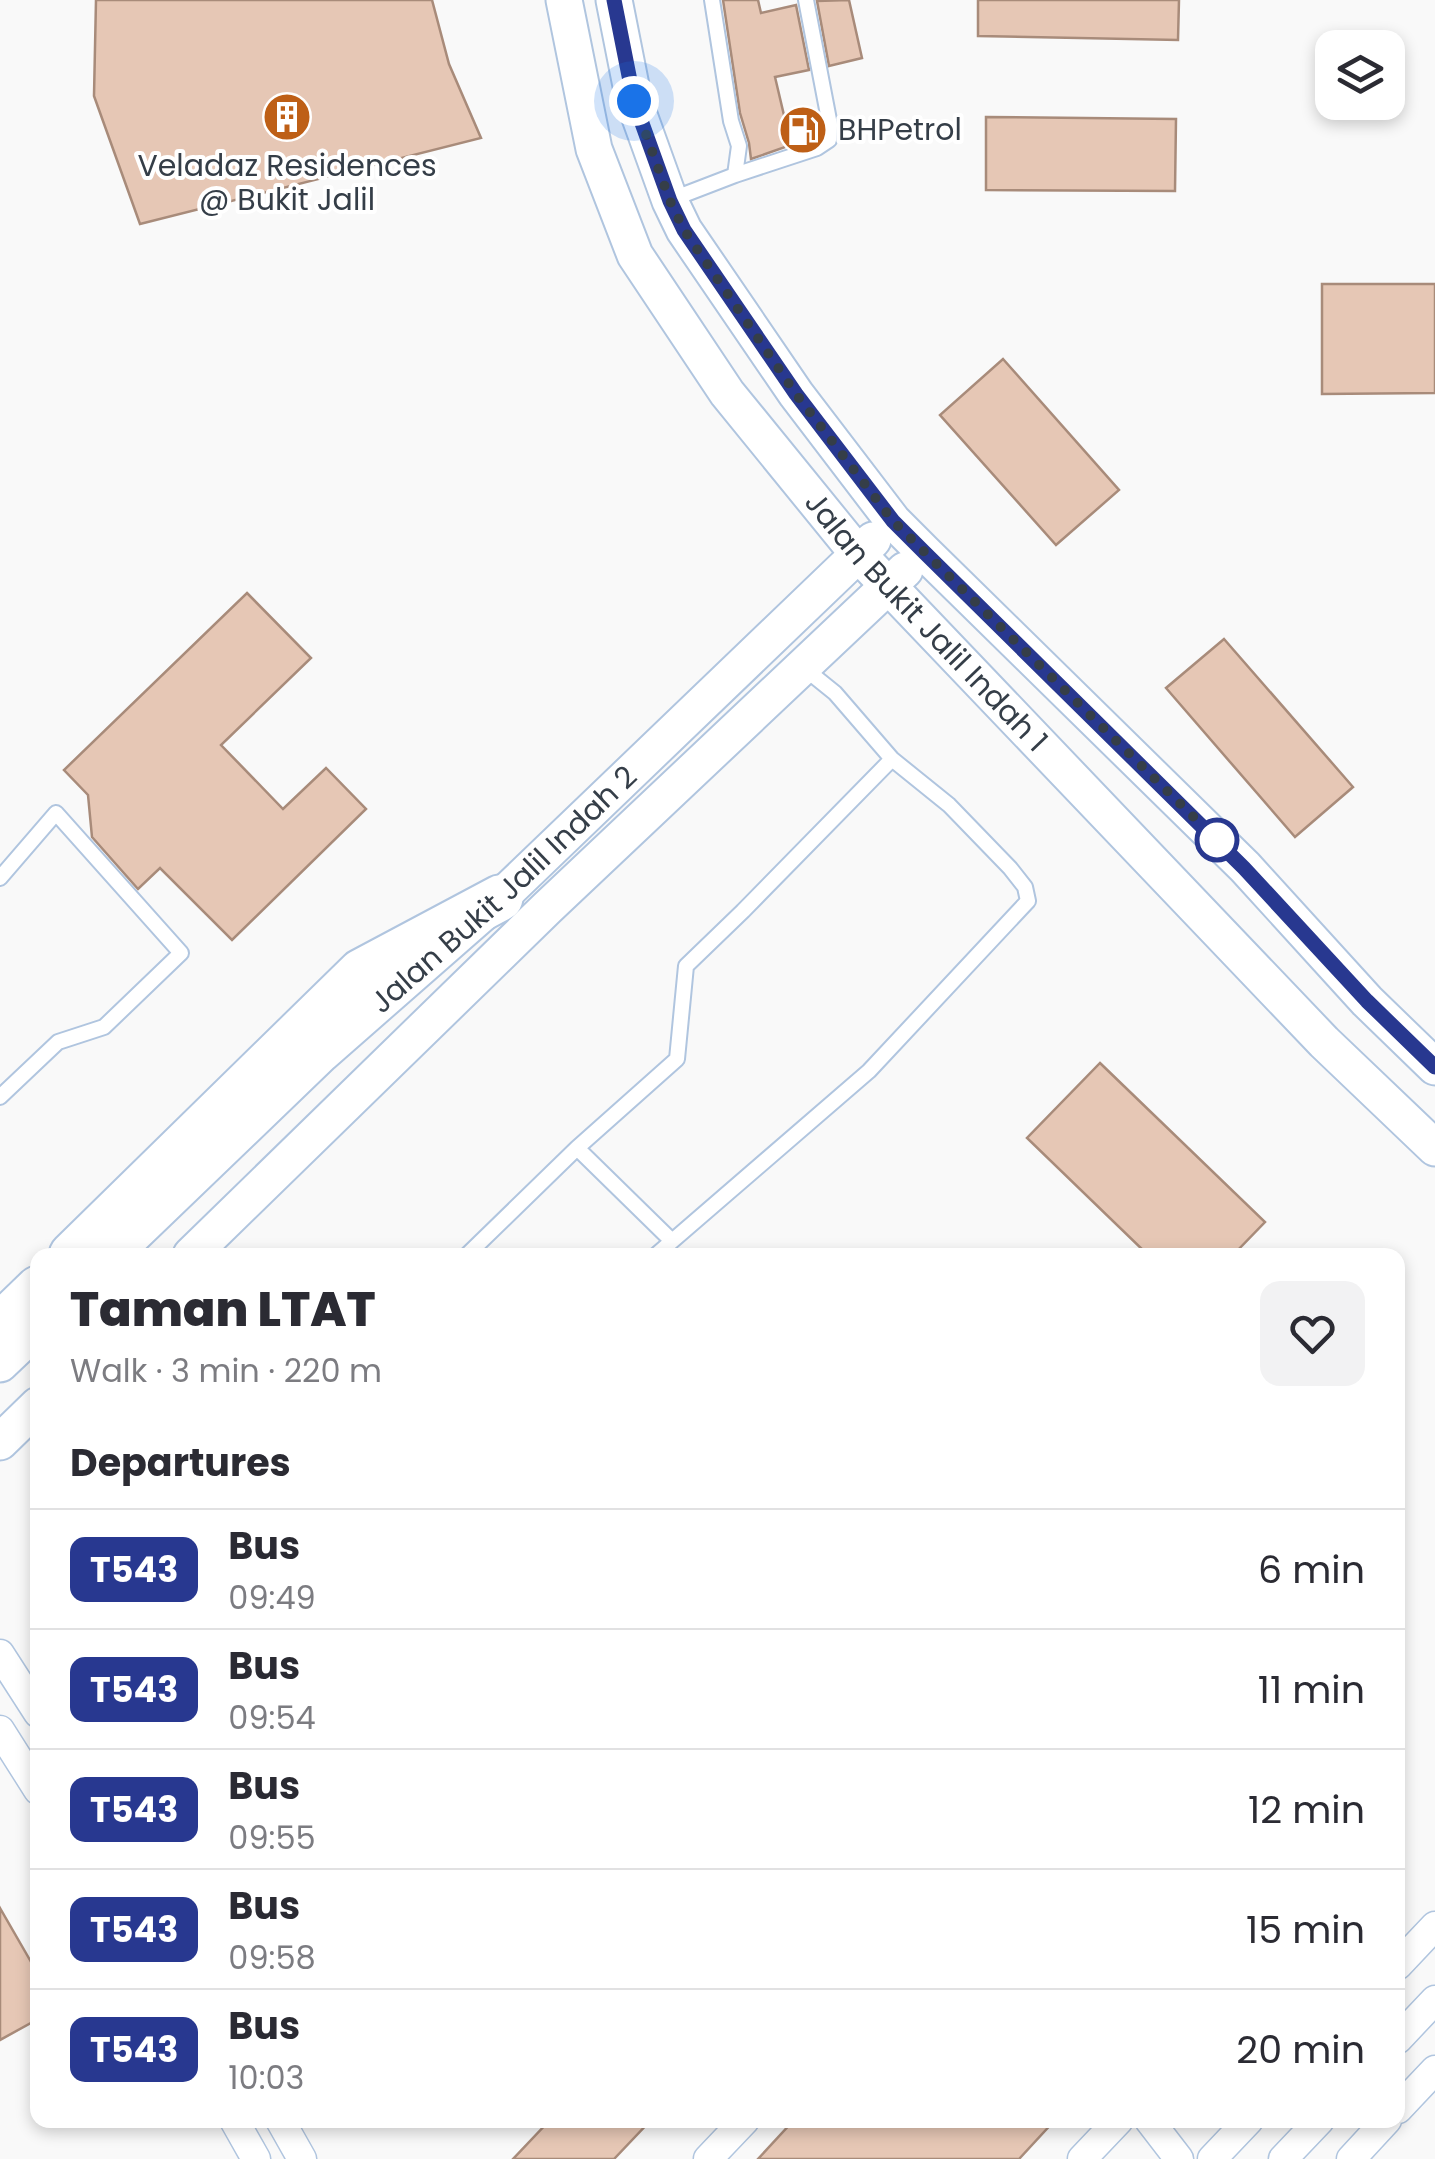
<!DOCTYPE html>
<html lang="en">
<head>
<meta charset="utf-8">
<style>
	:root { --surface:#fff; --page:#f2f2f3; --text:#2b2b33; --muted:#7c7c81; --line:#e1e1e2 }
	body { margin:0; font-family:Poppins,sans-serif; background:var(--page); color:var(--text); height:100vh; display:flex; flex-direction:column; font-size:38px; white-space:nowrap }
	* { box-sizing:border-box; margin:0 }
	p { font-size:32px; color:var(--muted) }
	.icon { flex:none; width:55px; height:55px; fill:none; stroke:currentColor; stroke-width:2; stroke-linecap:round; stroke-linejoin:round }
	.map { position:relative; flex:1; overflow:hidden }
	.sheet { position:absolute; left:30px; top:1248px; width:1375px; height:880px; display:flex; flex-direction:column; background:var(--surface); border-radius:20px; box-shadow:0 5px 15px #0003 }
	.sheet>* { flex:none }
	.badge { padding:0 20px; border-radius:15px; font-size:35px; line-height:65px }
	.buttons { position:absolute; left:1315px; top:30px; display:grid; gap:20px }
	.buttons a { display:grid; place-items:center; width:90px; height:90px; border-radius:20px; background:var(--surface); box-shadow:0 5px 15px #0003; font-size:50px }
	.you { position:absolute; width:50px; height:50px; margin:-25px; border:8px solid #fff; border-radius:50%; background:#1a73e8; box-shadow:0 0 0 15px #1a73e833 }
	.map>.badge { position:absolute; translate:-50% -50%; box-shadow:0 0 0 5px #fff }
	h2 { padding:0 40px; font-size:38px; line-height:90px }
	.round { display:grid; place-items:center; flex:none; width:105px; height:105px; border-radius:20px; background:var(--page) }
	.summary { display:flex; align-items:center; justify-content:space-between; height:170px; padding:0 40px }
	h1 { font-size:48px; font-weight:800; line-height:75px }
	ul { padding:0; list-style:none }
	li { display:flex; align-items:center; gap:30px; height:120px; padding:0 40px; border-top:2px solid var(--line) }
	li div { flex:1 }
	li b { display:block; font-size:38px }
	li em { font-style:normal }
	li .badge { min-width:110px; font-weight:700; text-align:center }
	.map>svg:first-child { display:block }
	.building { fill:#e6c7b5; stroke:#a88b7a; stroke-width:2.5 }
	.lines { fill:none; stroke-linecap:round; stroke-linejoin:round }
	.service-casing { stroke:#b0c5df; stroke-width:18 }
	.minor-casing { stroke:#b0c5df; stroke-width:31 }
	.tertiary-casing { stroke:#b0c5df; stroke-width:39 }
	.trunk-casing { stroke:#b0c5df; stroke-width:49 }
	.service { stroke:#fff; stroke-width:14 }
	.minor { stroke:#fff; stroke-width:28 }
	.tertiary { stroke:#fff; stroke-width:35 }
	.trunk { stroke:#fff; stroke-width:45 }
	.line-casing { stroke:#fff; stroke-width:22 }
	.line { stroke:#283890; stroke-width:15 }
	.walk { stroke:#353e48; stroke-width:10; stroke-dasharray:0 18 }
	.stop-dot { fill:#fff; stroke:#283890; stroke-width:5 }
	.labels { text-anchor:middle; stroke-width:8; stroke-linejoin:round; paint-order:stroke }
	.poi-label { font-size:30px; fill:#353e48; stroke:#fff; text-anchor:start }
	.street-label { font-size:30px; fill:#353e48; stroke:#fff }
</style>
</head>
<body>
<div class="map">
<svg width="1435" height="2159" viewBox="0 0 1435 2159">
	<rect width="100%" height="100%" fill="#f9f9f9"/>
	<path class="building" d="M96,0h336l17,64 32,74 -341,86 -46,-128z
		M723,0h35l3,13 35,-8 13,65 -34,7 16,68 -40,14 -2,-16 -9,-30z
		M849,0l13,58 -33,8 -12,-65z
		M978,0h201l-1,40 -200,-4z
		M986,117l190,2 -1,72 -189,-1z
		M1322,284h113v109l-113,1z
		M1003,359l116,131 -63,55 -116,-130z
		M247,593l64,65 -90,87 62,64 43,-41 40,41 -134,131 -72,-72 -22,21 -46,-52 -4,-42 -24,-25z
		M1224,639l129,148 -58,50 -129,-149z
		M1100,1063l165,159 -32,33h-85l-121,-117z
		M0,1908l38,66v45l-38,21z
		M550,2120h101l-37,39h-101z
		M794,2120h261l-36,39h-261z"/>
	<g class="lines">
		<g class="service-casing">
			<path id="service" d="M735,175l82,-27 12,-8 1,-15 -24,-125
				M670,200l65,-25 4,-29 -8,-25 -19,-121
				M0,878l56,-65 125,140 -77,74 -46,15 -58,55
				M577,1148l95,93
				M467,1255l110,-107 100,-89 9,-93 57,-55 149,-152
				M656,1255l213,-184 159,-170 -3,-14 -15,-19 -61,-63 -57,-46 -57,-66 -31,-25"/>
		</g>
		<g class="minor-casing">
			<path id="minor" d="M0,1654l38,59
				M0,1730l38,60
				M1398,1965l37,-39
				M1398,2039l37,-39
				M1398,2109l37,-39
				M234,2120l22,39
				M280,2120l22,39
				M1149,2120l30,39
				M708,2159l37,-39
				M1082,2159l37,-39
				M1212,2159l37,-39
				M1283,2159l37,-39
				M1351,2159l36,-39"/>
		</g>
		<g class="tertiary-casing">
			<g id="tertiary">
				<path id="s1" d="M564,0l30,149 41,106 92,138 131,161 466,488 111,106"/>
				<path d="M614,0l20,101 36,100 14,29 112,164 97,127 31,31 321,315 122,134 68,66"/>
				<path id="s2" d="M113,1255l209,-201 178,-156 373,-358"/>
				<path d="M191,1255l356,-347 358,-338"/>
				<path d="M0,1364l38,-36"/>
				<path d="M0,1442l38,-37"/>
			</g>
		</g>
		<g class="trunk-casing">
			<path id="trunk" d="M72,1255l289,-283 139,-74
				M0,1326l38,-37"/>
		</g>
		<use href="#service" class="service"/>
		<use href="#minor" class="minor"/>
		<use href="#tertiary" class="tertiary"/>
		<use href="#trunk" class="trunk"/>
	</g>
	<g class="lines">
		<g class="line-casing">
			<path id="line" d="M614,0l20,101 36,100 14,29 112,164 97,127 31,31 320,316 123,133 68,66"/>
		</g>
		<use href="#line" class="line"/>
		<path class="walk" d="M634,101l36,100 14,29 112,164 97,127 324,319"/>
	</g>
	<defs>
		<g id="building-disc" transform="scale(2.5)"><circle r="9.5" fill="#be5f16" stroke="#fff"/><path d="M-4-6H4V6H1V3H-1V6H-4ZM-2.5-4.3h1.7v1.8h-1.7ZM.8-4.3h1.7v1.8H.8ZM-2.5-1h1.7V.8h-1.7ZM.8-1h1.7V.8H.8Z" fill="#fff"/></g>
		<g id="fuel-disc" transform="scale(2.5)"><circle r="9.5" fill="#be5f16" stroke="#fff"/><path d="M-5.5-6h7V0h2V4h1.3V-2.5L3-4.5l.8-.8L6-3V5H2.5V1h-1V6h-7ZM-4.2-4.7v3.2H.2V-4.7Z" fill="#fff"/></g>
	</defs>
	<g fill-rule="evenodd">
		<use href="#building-disc" x="287" y="117"/>
		<use href="#fuel-disc" x="803" y="130"/>
	</g>
	<circle class="stop-dot" cx="1217" cy="840" r="20"/>
	<g class="labels">
		<g class="poi-label">
			<text x="838" y="140">BHPetrol</text>
			<text x="287" y="176" text-anchor="middle">Veladaz Residences<tspan x="287" dy="34">@ Bukit Jalil</tspan></text>
		</g>
		<g class="street-label">
			<text dy="10" stroke="none"><textPath href="#s1" startOffset="735">Jalan Bukit Jalil Indah 1</textPath></text>
			<text dy="10" stroke="none"><textPath href="#s2" startOffset="535">Jalan Bukit Jalil Indah 2</textPath></text>
		</g>
	</g>
</svg>
<div class="buttons">
<a><svg class="icon" aria-label="layers" viewBox="0 0 24 24"><path d="M12 4l9 5-9 5-9-5zM3 14l9 5 9-5"/></svg></a>
</div>
<div class="you" style="left:634px;top:101px"></div>
<section class="sheet">
<div class="summary"><div><h1>Taman LTAT</h1><p>Walk · 3 min · 220 m</p></div><a class="round"><svg class="icon" aria-label="heart" viewBox="0 0 24 24"><path d="M12 20l-8-8c-3-5 5-10 8-4 3-6 11-1 8 4z"/></svg></a></div>
<h2>Departures</h2>
<ul>
<li><span class="badge" style="background:#283890;color:#fff">T543</span><div><b>Bus</b><p>09:49</p></div><em>6 min</em></li>
<li><span class="badge" style="background:#283890;color:#fff">T543</span><div><b>Bus</b><p>09:54</p></div><em>11 min</em></li>
<li><span class="badge" style="background:#283890;color:#fff">T543</span><div><b>Bus</b><p>09:55</p></div><em>12 min</em></li>
<li><span class="badge" style="background:#283890;color:#fff">T543</span><div><b>Bus</b><p>09:58</p></div><em>15 min</em></li>
<li><span class="badge" style="background:#283890;color:#fff">T543</span><div><b>Bus</b><p>10:03</p></div><em>20 min</em></li>
</ul>
</section>
</div>
</body>
</html>
